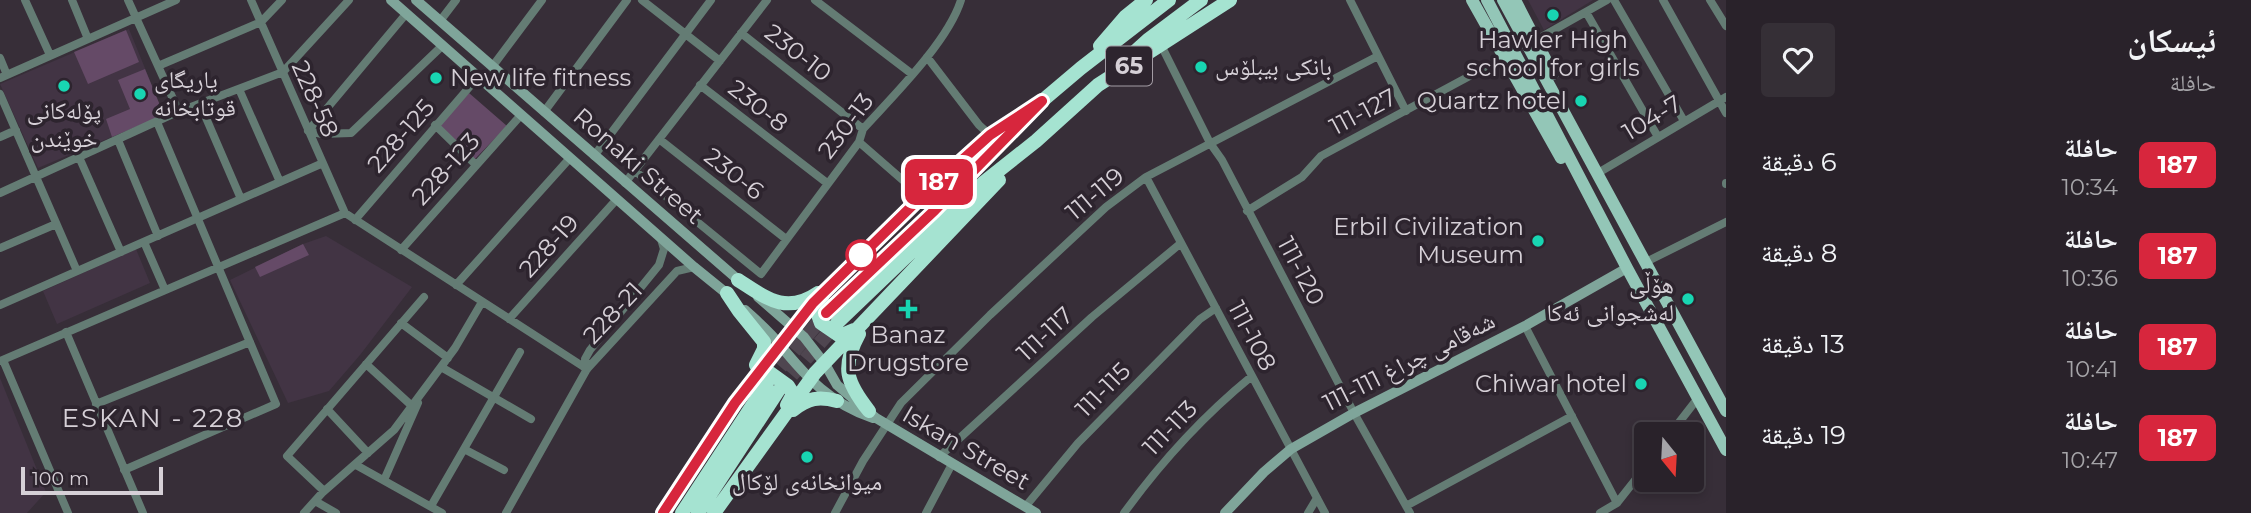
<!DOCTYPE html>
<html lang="ar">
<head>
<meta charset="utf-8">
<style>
	:root { --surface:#29222a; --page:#352f36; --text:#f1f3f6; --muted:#a5a4a8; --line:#453f47 }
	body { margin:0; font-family:Montserrat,"Noto Naskh Arabic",sans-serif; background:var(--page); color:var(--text); direction:rtl; height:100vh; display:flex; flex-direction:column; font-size:26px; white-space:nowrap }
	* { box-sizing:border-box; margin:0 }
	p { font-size:23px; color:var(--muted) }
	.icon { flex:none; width:38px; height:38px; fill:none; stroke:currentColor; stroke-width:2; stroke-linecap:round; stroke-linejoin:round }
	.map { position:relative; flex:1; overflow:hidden; direction:ltr }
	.drawer { display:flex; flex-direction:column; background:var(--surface); width:525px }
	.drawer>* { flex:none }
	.badge { padding:0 14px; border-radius:10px; font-size:24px; line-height:46px }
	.needle { width:46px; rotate:162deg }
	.controls { position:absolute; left:1634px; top:422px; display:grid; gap:14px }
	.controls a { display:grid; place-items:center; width:70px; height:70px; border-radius:7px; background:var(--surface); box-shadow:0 4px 10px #0003,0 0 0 2px var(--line); font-size:35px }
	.scale { position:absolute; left:21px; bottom:18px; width:142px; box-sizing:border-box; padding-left:7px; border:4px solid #d6d0d7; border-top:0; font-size:19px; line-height:24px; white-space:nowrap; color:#d6d0d7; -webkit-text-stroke:5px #2d242e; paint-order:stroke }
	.map>.badge { position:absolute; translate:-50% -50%; box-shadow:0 0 0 4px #fff }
	.round { display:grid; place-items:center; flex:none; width:74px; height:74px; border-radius:7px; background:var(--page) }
	.summary { display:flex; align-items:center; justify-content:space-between; height:119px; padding:0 35px }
	h1 { font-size:33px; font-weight:800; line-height:52px }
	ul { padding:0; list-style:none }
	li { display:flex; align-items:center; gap:21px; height:91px; padding:0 35px }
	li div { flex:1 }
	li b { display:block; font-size:26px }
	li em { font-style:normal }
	li .badge { min-width:77px; font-weight:700; text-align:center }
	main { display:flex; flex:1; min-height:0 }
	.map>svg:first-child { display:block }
	.built { fill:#423444 }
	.green { fill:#654a67 }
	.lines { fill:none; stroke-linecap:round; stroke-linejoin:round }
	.highway-tunnel { stroke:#4f4650; stroke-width:14; stroke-dasharray:14 7; stroke-linecap:butt }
	.street { stroke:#647c74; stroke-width:8 }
	.secondary { stroke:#7fa59a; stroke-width:10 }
	.primary { stroke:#93c6b7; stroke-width:12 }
	.highway { stroke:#a5e3d1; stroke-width:14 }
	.line-casing { stroke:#fff; stroke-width:16 }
	.line { stroke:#d7263d; stroke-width:10 }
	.poi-dot { fill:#18d5b2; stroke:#2d242e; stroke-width:2.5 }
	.stop-dot { fill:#fff; stroke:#d7263d; stroke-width:3.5 }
	.labels { text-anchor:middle; stroke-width:7; stroke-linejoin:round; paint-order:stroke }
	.shield { fill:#2d242e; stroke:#a39ca4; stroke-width:2 }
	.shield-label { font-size:23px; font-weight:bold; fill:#d6d0d7 }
	.poi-label { font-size:24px; fill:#d6d0d7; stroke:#2d242e }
	.street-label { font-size:24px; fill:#d6d0d7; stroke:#2d242e }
	.neighbourhood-label { font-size:26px; letter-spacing:2px; fill:#d6d0d7; stroke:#2d242e }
</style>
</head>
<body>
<main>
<section class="drawer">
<div class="summary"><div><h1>ئیسکان</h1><p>حافلة</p></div><a class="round"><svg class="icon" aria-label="heart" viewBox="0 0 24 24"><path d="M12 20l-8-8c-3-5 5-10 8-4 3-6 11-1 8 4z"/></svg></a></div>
<ul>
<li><span class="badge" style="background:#d7263d;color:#fff">187</span><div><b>حافلة</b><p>10:34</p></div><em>6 دقيقة</em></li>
<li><span class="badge" style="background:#d7263d;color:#fff">187</span><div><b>حافلة</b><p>10:36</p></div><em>8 دقيقة</em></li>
<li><span class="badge" style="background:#d7263d;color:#fff">187</span><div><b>حافلة</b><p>10:41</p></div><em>13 دقيقة</em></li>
<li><span class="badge" style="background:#d7263d;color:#fff">187</span><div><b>حافلة</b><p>10:47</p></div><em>19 دقيقة</em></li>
</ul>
</section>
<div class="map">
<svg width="1726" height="513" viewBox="0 0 1726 513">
	<rect width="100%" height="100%" fill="#372e38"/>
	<path class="built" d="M1528,0h65l-49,30z
		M129,29l35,86 -126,53 -38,-84z
		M326,236l86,51 -52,68 -31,36 -41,12 -58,-123 73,-36z
		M136,249l14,34 -93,41 -14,-33z
		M0,378l46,114 -19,21h-27z"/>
	<path class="green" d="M126,30l13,32 -51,22 -14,-32z
		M145,69l19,46 -52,22 -6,-18 24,-10 -12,-29z
		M469,93l38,33 -33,34 -36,-34z
		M303,244l6,11 -49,22 -5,-10z"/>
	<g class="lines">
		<path class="highway-tunnel" d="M767,383l59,-70
			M778,391l59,-68"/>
		<path class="street" d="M25,0l25,55
			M72,0l16,39
			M128,0l51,112
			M251,0l94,213 242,156
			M642,0l78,61
			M815,0l97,74
			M1350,0l56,111
			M1614,0l70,121
			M1663,0l63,113
			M1710,0l16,26
			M1586,12l72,125
			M406,14l-98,117 14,3 29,-1 91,-87
			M440,21l16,-21
			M741,33l122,96
			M1536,40l71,-40
			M1161,45l49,98 12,17 132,253 56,100
			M927,57l52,68 11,10
			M0,58l7,17
			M158,66l103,-44 21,-22
			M492,67l50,-67
			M0,78l176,-78
			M700,85l127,98
			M239,89l41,93
			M0,94l77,177
			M200,104l41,95
			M544,112l83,-112
			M435,125l41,40
			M0,137l16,-7
			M659,139l127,100
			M118,140l40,96
			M859,142l62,54
			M594,156l117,-156
			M79,157l42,95
			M635,171l126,103 98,-132 4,-13c30,-33 85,-87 98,-129
			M1598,173l128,-76
			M1146,177l179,336
			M625,183l142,-183
			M1726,183v1
			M0,193l175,-80 108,-41 66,-72
			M1247,211l55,-34 19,-21 184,-99
			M355,220l123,-143
			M144,242l21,48
			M0,248l56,-24
			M401,250l120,-135
			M1646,262l80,-40
			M456,285l114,-127
			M0,305l323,-142
			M509,319l108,-120
			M401,323l47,35
			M1525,326l92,177
			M66,332l77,181
			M3,360l65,153
			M0,361l345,-148
			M366,364l46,42
			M441,367l90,52
			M587,369l-2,-10 5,-9 69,-85 5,-16 -3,-10
			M96,404l154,-62
			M327,409l41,44
			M1670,434l28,-36
			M464,449l40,21
			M939,457l153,-140 89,-74
			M356,465l86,48
			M124,470l152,-66 -119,-282
			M384,480l34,-77
			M324,491l-37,-35 137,-159
			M315,501l21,12
			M431,506l89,-154
			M1406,506l166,-90
			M1025,507l53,-64 122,-124 16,-11
			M304,513l18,-20 72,-63 61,-82 27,-46
			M506,513l81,-144 90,-98 17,-4
			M835,513l28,-52 38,-58 89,-88 116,-108 40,-30 232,-121
			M926,513l26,-49
			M1124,513c37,-51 79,-97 128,-137
			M1308,513l9,-15
			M1600,513l17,-10 30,-38"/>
		<path class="secondary" d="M391,0l303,267 37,30
			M416,0l327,284
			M758,297l46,40 21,27 12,21 39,33 160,95
			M745,310c12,11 25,22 35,35 27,33 51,59 93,73
			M1225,513l39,-41 27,-23 63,-36 171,-87 102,-58"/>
		<path class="primary" d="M1472,0l89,158
			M1487,0l140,268 99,182
			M1503,0l223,411
			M1515,0l38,74"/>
		<path class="highway" d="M1100,46l25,-29 21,-17
			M1128,58l21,-19 52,-39
			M738,280c28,18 48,35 80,13
			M727,293l12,18 25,31v7l-8,16
			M822,301l-5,11 4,11 19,13 14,-6
			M826,313l109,-103 89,-90
			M837,323l146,-140 53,-42 62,-56 132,-85
			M859,334c-18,33 -13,48 10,77
			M755,381l7,-7 8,-1 18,13 5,8 -6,11
			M793,410c15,-12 26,-14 44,-9
			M663,513l72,-110 78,-100 108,-107 69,-61 52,-34 39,-33 88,-68
			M682,513l85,-130
			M698,513l80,-122
			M714,513l101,-140 184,-193"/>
	</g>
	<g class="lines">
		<g class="line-casing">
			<path id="line" d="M663,513l72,-110 78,-100 108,-106 69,-62 52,-34 -107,109 -109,103"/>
		</g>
		<use href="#line" class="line"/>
	</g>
	<g class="poi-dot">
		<circle cx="1553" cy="15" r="7"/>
		<circle cx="1201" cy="67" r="7"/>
		<circle cx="436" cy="78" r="7"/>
		<circle cx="64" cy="86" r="7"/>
		<circle cx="140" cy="94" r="7"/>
		<circle cx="1581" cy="101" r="7"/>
		<circle cx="1538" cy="241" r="7"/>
		<circle cx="1688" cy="299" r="7"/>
		<path d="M904.5 298.5h7v7h7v7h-7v7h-7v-7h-7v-7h7z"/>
		<circle cx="1641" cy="384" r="7"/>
		<circle cx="807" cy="457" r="7"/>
	</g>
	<circle class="stop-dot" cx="861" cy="255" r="14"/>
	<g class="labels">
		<rect class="shield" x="1106" y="46.5" width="46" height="39" rx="5"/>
		<g class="shield-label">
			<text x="1129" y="74">65</text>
		</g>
		<g class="poi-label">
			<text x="1553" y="48">Hawler High<tspan x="1553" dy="28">school for girls</tspan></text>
			<text x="1215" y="75" text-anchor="start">بانکی بیبلۆس</text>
			<text x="450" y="86" text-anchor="start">New life fitness</text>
			<text x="154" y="88" text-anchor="start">یاریگای<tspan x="154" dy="28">قوتابخانە</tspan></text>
			<text x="1567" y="109" text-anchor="end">Quartz hotel</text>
			<text x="64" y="119">پۆلەکانی<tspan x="64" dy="28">خوێندن</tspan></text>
			<text x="1524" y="235" text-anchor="end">Erbil Civilization<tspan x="1524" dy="28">Museum</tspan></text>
			<text x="1674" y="293" text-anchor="end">هۆڵی<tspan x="1674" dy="28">لەشجوانی ئەکا</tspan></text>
			<text x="908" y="343">Banaz<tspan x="908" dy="28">Drugstore</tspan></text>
			<text x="1627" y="392" text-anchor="end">Chiwar hotel</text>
			<text x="807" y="490">میوانخانەی لۆکال</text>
		</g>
		<g class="street-label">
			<text transform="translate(798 53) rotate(38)" y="8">230-10</text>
			<text transform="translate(315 99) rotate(66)" y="8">228-58</text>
			<text transform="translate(758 106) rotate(38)" y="8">230-8</text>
			<text transform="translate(1363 112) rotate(-28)" y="8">111-127</text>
			<text transform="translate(1652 118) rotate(-31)" y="8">104-7</text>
			<text transform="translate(846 126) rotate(-53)" y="8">230-13</text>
			<text transform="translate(401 136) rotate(-49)" y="8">228-125</text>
			<text transform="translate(638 166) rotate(41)" y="8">Ronaki Street</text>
			<text transform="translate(446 169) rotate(-48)" y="8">228-123</text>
			<text transform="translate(734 174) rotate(38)" y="8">230-6</text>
			<text transform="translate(1095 194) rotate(-40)" y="8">111-119</text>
			<text transform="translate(549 246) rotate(-48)" y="8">228-19</text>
			<text transform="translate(1301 271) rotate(62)" y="8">111-120</text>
			<text transform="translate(613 313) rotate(-47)" y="8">228-21</text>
			<text transform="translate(1045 334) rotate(-43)" y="8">111-117</text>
			<text transform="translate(1252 336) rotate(62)" y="8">111-108</text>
			<text transform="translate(1409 362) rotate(-27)" y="8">شەقامی چراغ 111-111</text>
			<text transform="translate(1103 390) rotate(-45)" y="8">111-115</text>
			<text transform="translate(1170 428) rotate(-46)" y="8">111-113</text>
			<text transform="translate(966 448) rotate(30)" y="8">Iskan Street</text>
		</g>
		<g class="neighbourhood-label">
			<text x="153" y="427">ESKAN - 228</text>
		</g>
	</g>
</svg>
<div class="controls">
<a><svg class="needle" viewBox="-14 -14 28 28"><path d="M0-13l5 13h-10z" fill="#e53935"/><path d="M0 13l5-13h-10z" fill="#a5a4a8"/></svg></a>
</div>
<div class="scale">100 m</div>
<b class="badge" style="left:939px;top:182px;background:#d7263d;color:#fff">187</b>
</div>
</main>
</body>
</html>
